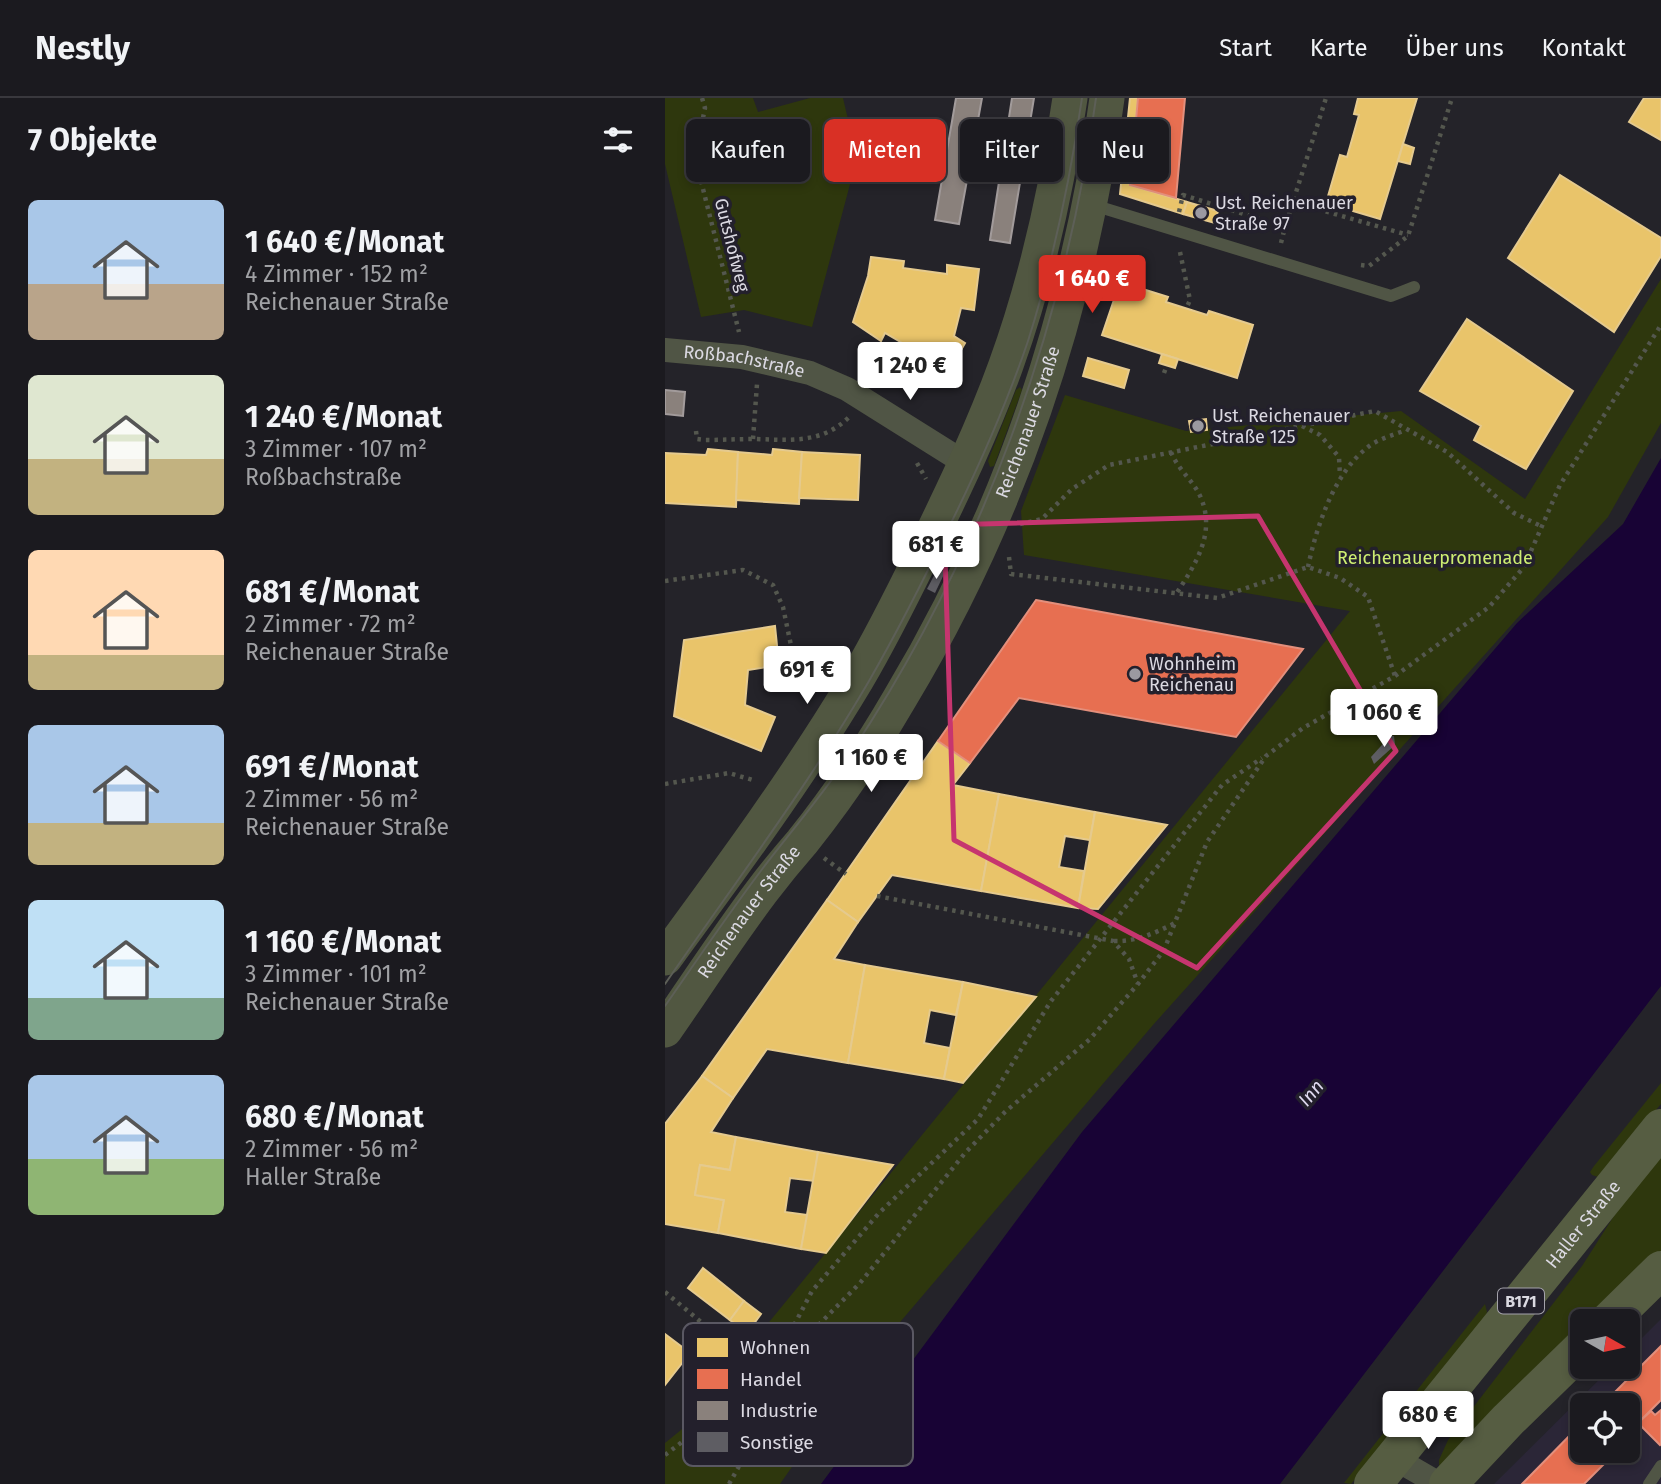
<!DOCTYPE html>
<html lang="de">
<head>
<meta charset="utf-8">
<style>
  body { margin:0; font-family:"Fira Sans",sans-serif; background:#28272c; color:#f1f3f6; height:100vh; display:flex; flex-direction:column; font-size:26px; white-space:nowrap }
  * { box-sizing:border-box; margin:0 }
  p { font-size:23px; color:#a0a1a4 }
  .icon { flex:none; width:38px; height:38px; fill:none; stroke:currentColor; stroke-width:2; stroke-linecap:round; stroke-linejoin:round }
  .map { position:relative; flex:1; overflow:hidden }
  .panel { display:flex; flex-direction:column; background:#1b1a1f; width:665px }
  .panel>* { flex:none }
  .top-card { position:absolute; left:21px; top:21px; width:665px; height:63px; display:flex; gap:14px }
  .needle { width:46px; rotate:99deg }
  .buttons { position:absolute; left:905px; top:1211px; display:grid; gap:14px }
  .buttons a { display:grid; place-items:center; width:70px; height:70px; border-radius:10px; background:#1b1a1f; box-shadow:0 4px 10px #0003,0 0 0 2px #39383d; font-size:35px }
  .price { position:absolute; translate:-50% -60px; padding:0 16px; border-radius:7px; background:#fff; color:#222; font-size:23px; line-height:46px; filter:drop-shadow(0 2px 4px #0008) }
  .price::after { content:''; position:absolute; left:50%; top:42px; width:21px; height:16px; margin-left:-10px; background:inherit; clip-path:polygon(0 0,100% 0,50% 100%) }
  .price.on { background:#d93025; color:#fff }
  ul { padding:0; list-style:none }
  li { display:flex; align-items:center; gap:21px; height:175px; padding:0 28px }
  li span { display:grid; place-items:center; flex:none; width:196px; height:140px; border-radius:10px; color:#555 }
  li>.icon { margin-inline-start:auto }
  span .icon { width:84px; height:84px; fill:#fffc; stroke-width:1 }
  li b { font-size:30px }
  h2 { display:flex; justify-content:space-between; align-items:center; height:84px; padding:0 28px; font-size:30px }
  .tag { padding:0 24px; border-radius:10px; background:#1b1a1f; box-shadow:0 4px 10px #0003,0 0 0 2px #39383d; font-size:24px; line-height:63px }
  .tag.on { background:#d93025; color:#fff }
  header { display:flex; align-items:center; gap:42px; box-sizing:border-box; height:98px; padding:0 35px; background:#1b1a1f; border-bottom:2px solid #39383d }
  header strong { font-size:33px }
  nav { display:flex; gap:38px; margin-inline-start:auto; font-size:24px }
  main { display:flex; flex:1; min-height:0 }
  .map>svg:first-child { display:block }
  .built { fill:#2b2637; fill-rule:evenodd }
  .green { fill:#2e370d }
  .water { fill:#180335 }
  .homes { fill:#e9c46a; stroke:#e5ca8e; stroke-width:2 }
  .shops { fill:#e76f51; stroke:#e38f7c; stroke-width:2 }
  .industry { fill:#8a817c; stroke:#a29b9b; stroke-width:2 }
  .building { fill:#5e5d63 }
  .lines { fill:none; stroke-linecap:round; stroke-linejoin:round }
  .path { stroke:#54574e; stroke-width:4.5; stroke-dasharray:3.5 5; stroke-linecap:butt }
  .lane { stroke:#505545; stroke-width:12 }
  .street { stroke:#505545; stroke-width:24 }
  .secondary { stroke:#515741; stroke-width:35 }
  .primary { stroke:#565d42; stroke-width:38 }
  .tram { stroke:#5d5f57; stroke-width:2 }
  .marked { fill:none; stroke:#c6356f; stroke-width:5; stroke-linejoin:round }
  .poi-dot { fill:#9b99a1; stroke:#23202c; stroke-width:2.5 }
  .labels { text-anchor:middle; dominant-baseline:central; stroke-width:7; stroke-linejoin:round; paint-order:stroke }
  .shield { fill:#23202c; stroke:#a4a2ab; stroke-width:2 }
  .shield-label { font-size:16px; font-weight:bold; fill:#dbd9e2 }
  .poi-label { font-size:18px; fill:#dbd9e2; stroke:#23202c; text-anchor:start }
  .street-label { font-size:18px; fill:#dbd9e2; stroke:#23202c }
  .park-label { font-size:18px; fill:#ceee72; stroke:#23202c }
  .water-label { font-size:19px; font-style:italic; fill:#ded9ef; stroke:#23202c }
  .key { fill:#23202c; stroke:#5a5863; stroke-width:2 }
  .key-label { font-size:19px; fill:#dbd9e2 }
</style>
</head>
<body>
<header>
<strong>Nestly</strong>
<nav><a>Start</a><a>Karte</a><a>Über uns</a><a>Kontakt</a></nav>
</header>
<main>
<section class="panel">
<h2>7 Objekte<svg class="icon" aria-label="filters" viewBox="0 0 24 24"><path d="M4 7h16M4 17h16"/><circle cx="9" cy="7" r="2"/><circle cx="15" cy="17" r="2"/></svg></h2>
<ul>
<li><span style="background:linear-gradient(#a9c7e8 60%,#b9a48a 0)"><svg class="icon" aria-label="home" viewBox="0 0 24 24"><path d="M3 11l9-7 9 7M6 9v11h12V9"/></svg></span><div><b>1 640 €/Monat</b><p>4 Zimmer · 152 m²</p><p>Reichenauer Straße</p></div></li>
<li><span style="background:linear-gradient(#dfe7d0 60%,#c2b280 0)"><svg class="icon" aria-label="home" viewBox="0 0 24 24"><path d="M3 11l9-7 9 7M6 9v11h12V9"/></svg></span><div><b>1 240 €/Monat</b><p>3 Zimmer · 107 m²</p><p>Roßbachstraße</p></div></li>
<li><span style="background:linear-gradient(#ffd9b3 75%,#c2b280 0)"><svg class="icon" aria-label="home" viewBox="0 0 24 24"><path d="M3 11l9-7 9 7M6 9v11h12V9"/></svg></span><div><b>681 €/Monat</b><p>2 Zimmer · 72 m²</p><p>Reichenauer Straße</p></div></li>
<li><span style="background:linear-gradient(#a9c7e8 70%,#c2b280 0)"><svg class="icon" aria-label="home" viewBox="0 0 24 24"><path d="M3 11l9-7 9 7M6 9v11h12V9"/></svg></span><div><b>691 €/Monat</b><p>2 Zimmer · 56 m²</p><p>Reichenauer Straße</p></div></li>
<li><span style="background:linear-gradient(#bfe0f5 70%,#7fa58c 0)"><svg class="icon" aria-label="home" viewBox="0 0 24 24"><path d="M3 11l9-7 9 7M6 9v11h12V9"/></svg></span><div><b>1 160 €/Monat</b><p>3 Zimmer · 101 m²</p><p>Reichenauer Straße</p></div></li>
<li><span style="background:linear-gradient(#a9c7e8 60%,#8fb573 0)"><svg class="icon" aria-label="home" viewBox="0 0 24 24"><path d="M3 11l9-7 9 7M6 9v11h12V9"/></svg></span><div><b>680 €/Monat</b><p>2 Zimmer · 56 m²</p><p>Haller Straße</p></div></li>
</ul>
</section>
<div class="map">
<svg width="996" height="1386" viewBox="0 0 996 1386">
  <rect width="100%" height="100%" fill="#242329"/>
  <path class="built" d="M996,1221V1386H829L947,1269H962L963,1254ZM917,1307H962V1353H917Z"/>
  <g class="green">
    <polygon points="0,0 88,0 93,14 145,0 178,0 192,60 147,229 79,212 36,219 0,66"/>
    <polygon points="996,181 996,325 943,419 488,927 196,1270 115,1386 0,1386 0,1345 16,1332 685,513 359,457 356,413 400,297 521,333 736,313 860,401"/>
    <polygon points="355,289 357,292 329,368 325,369 323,363 351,292"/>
    <polygon points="996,985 996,1006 933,1079 927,1077 925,1074 929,1068"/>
    <polygon points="996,1059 996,1153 925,1223 917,1223 917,1231 774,1371 774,1362 783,1342 917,1168 954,1110"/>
    <polygon points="820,1206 822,1214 819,1224 686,1386 679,1385"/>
  </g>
  <polygon class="water" points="996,360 996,888 615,1386 156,1386 417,1034 852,525 958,426"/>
  <g class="homes">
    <polygon points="465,0 473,0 465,87 522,104 518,116 455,96"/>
    <polygon points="693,0 752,0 715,121 661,105 675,57 682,59 694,17 689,16"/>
    <polygon points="979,0 996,0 996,42 964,24"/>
    <polygon points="738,46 749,50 745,66 733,63"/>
    <polygon points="895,77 996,140 996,158 949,234 843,160"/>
    <polygon points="522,104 553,113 550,125 518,116"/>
    <polygon points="206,159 239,163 238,170 282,176 282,167 314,171 309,212 296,210 289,238 300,245 280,280 252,263 256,256 220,235 216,243 188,224 203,178"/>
    <polygon points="455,184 503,199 501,204 542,217 544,213 588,227 572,280 437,237"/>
    <polygon points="802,221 908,293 861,371 809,342 816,328 755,293"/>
    <polygon points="497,256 513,261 510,270 494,265"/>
    <polygon points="423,260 464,272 459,290 418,278"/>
    <polygon points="541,321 542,332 526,334 524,323"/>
    <polygon points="43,351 73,354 71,409 0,405 0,355 41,357"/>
    <polygon points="108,351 137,354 134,406 71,402 73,354 107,357"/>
    <polygon points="137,354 195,357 193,402 134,400"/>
    <polygon points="110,528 114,567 83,572 80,607 110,619 96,653 9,618 19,542"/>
    <polygon points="273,643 305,665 288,687 334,696 316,793 227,777 193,824 162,802"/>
    <polygon points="334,696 430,714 425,742 400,738 394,769 419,773 413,810 316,793"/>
    <polygon points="430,714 502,727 433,811 413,810"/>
    <polygon points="162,802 193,824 169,861 200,867 183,965 102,951 68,1000 37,978"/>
    <polygon points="200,867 298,884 291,917 265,912 259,945 285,950 279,981 183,965"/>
    <polygon points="298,884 371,899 298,985 279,981"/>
    <polygon points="37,978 68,1000 46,1034 71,1039 65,1072 35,1067 30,1097 59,1102 53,1135 0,1126 0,1026"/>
    <polygon points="71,1039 153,1054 149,1083 125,1080 120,1114 143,1117 136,1151 53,1135 59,1102 30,1097 35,1067 65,1072"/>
    <polygon points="153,1054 228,1067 161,1155 136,1151"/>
    <polygon points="38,1170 79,1203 65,1222 23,1190"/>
    <polygon points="79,1203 96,1216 82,1235 65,1222"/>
    <polygon points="0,1236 25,1255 0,1287"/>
  </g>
  <g class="shops">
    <polygon points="473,0 520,0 511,100 465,87"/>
    <polygon points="371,502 638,551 571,639 354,600 305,665 273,643"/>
    <polygon points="996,1248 996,1302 973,1325 962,1314 962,1307 956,1307 946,1298"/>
    <polygon points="996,1312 996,1346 995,1347 973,1325 986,1313 990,1317"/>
    <polygon points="962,1314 976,1328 962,1342"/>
    <polygon points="917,1325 917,1353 952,1353 919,1386 857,1386"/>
  </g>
  <g class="industry">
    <polygon points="291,0 317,0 294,126 270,122"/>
    <polygon points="347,0 369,0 345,145 325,142"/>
    <polygon points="0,292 20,294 18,318 0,316"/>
  </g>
  <g class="building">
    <polygon points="273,470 280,474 270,495 262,491"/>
    <polygon points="725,638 729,638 730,647 709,666 706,659"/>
  </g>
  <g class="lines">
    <g class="path">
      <polyline points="37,0 40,10 30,59 74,234"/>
      <polyline points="628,104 743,137"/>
      <polyline points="514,114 518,97 620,129 661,0"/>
      <polyline points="616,145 620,129"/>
      <polyline points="515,154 525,202 521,211"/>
      <polyline points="696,167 704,168 743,138 787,0"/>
      <polyline points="499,275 502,267"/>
      <polyline points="637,328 655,337 674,359 675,378"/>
      <path d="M31,333L32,341L40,342C57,342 73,341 90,341C125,342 157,346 184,319"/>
      <polyline points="88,341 92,286"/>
      <path d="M506,354C513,372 529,383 536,400C551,436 530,467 511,496"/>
      <polyline points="252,365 261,381"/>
      <polyline points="355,426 377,421 407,391 444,367 710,313 782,354 849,415 878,429"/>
      <polyline points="344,459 346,476 552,500 643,469 675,480 703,499 730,578"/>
      <path d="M643,469C651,430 669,375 702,350C712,341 729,337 741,332"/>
      <polyline points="0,483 78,472 108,487 118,509 128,557 139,569"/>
      <polyline points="0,686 64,675 91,683"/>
      <polyline points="159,760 181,776"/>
      <polyline points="212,798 448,843 464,861 473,886"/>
      <path d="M449,843C471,844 490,835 510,825"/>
      <polyline points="0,1194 102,1279"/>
      <polyline points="0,1357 102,1279 147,1193 214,1115 313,1021 386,903 557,687 597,660"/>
      <polyline points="64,1386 73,1370 102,1279 195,1185 300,1055 340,1014 425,941 473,886 499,852 542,744 601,658 638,630 730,578 824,509 859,469 895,387 996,227"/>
    </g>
    <g class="lane">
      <polyline points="428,107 726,198 749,189"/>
      <polyline points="984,1386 996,1368"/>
    </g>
    <g class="street">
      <path id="s1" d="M0,252L77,259L145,275L182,291L300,365"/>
      <polyline points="729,1360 774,1386"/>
    </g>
    <g class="secondary">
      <path d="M0,860C67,769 134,678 192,581C216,540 237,498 258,455C288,393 318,331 341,267C372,181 392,90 405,0"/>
      <path id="s2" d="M0,932C32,886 63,838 97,793C110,776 123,760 137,744C173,699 206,650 235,600C345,417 414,212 442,0"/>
    </g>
    <g class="primary">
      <polyline points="944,1223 996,1172"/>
      <path id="s3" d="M708,1386L996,1030"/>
      <polyline points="783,1386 843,1322 917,1250"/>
    </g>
    <g class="tram">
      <path d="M0,886C69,786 143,688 204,583C234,531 261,477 287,423C316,364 342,305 363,243C388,164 405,82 417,0"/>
      <path d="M0,908C32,862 64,815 98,770C128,731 160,694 187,653C317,457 399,232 431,0"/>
    </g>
  </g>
  <path class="marked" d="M593,418L731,653L532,870L289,742L279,427Z"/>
  <g class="poi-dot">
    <circle cx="536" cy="115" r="7"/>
    <circle cx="533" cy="328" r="7"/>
    <circle cx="470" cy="576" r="7"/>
  </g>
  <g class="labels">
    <rect class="shield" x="833" y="1190.5" width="46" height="25" rx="5"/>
    <g class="shield-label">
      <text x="856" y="1203">B171</text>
    </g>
    <g class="poi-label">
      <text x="550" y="105">Ust. Reichenauer<tspan x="550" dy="21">Straße 97</tspan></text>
      <text x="547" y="318">Ust. Reichenauer<tspan x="547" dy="21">Straße 125</tspan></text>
      <text x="484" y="566">Wohnheim<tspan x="484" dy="21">Reichenau</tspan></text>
    </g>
    <g class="street-label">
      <text transform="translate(67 147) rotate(76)">Gutshofweg</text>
      <text stroke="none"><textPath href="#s1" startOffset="80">Roßbachstraße</textPath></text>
      <text stroke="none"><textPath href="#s2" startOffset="712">Reichenauer Straße</textPath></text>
      <text stroke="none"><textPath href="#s2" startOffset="145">Reichenauer Straße</textPath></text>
      <text stroke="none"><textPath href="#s3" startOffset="334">Haller Straße</textPath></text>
    </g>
    <g class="park-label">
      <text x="770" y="460">Reichenauerpromenade</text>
    </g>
    <g class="water-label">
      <text transform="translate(646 995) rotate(-50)">Inn</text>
    </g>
  </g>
  <rect x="18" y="1225" width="230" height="143" rx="10" class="key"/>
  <rect x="32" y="1240" width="31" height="19" fill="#e9c46a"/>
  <rect x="32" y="1271" width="31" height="20" fill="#e76f51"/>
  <rect x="32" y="1303" width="31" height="19" fill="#8a817c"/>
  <rect x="32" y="1334" width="31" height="20" fill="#5e5d63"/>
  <g class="key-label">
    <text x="75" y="1256">Wohnen</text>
    <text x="75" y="1288">Handel</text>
    <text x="75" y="1319">Industrie</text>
    <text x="75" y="1351">Sonstige</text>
  </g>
</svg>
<div class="buttons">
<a><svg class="needle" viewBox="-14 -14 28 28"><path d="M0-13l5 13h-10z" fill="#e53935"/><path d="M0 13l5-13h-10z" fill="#a0a1a4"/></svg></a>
<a><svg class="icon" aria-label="locate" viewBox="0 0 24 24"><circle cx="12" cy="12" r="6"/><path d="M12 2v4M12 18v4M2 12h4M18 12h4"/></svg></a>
</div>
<b class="price on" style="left:427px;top:217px">1 640 €</b>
<b class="price" style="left:245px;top:304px">1 240 €</b>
<b class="price" style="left:271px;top:483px">681 €</b>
<b class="price" style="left:142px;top:608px">691 €</b>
<b class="price" style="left:719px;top:651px">1 060 €</b>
<b class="price" style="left:206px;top:696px">1 160 €</b>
<b class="price" style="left:763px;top:1353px">680 €</b>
<div class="top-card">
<a class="tag">Kaufen</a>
<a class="tag on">Mieten</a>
<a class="tag">Filter</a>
<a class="tag">Neu</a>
</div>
</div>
</main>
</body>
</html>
